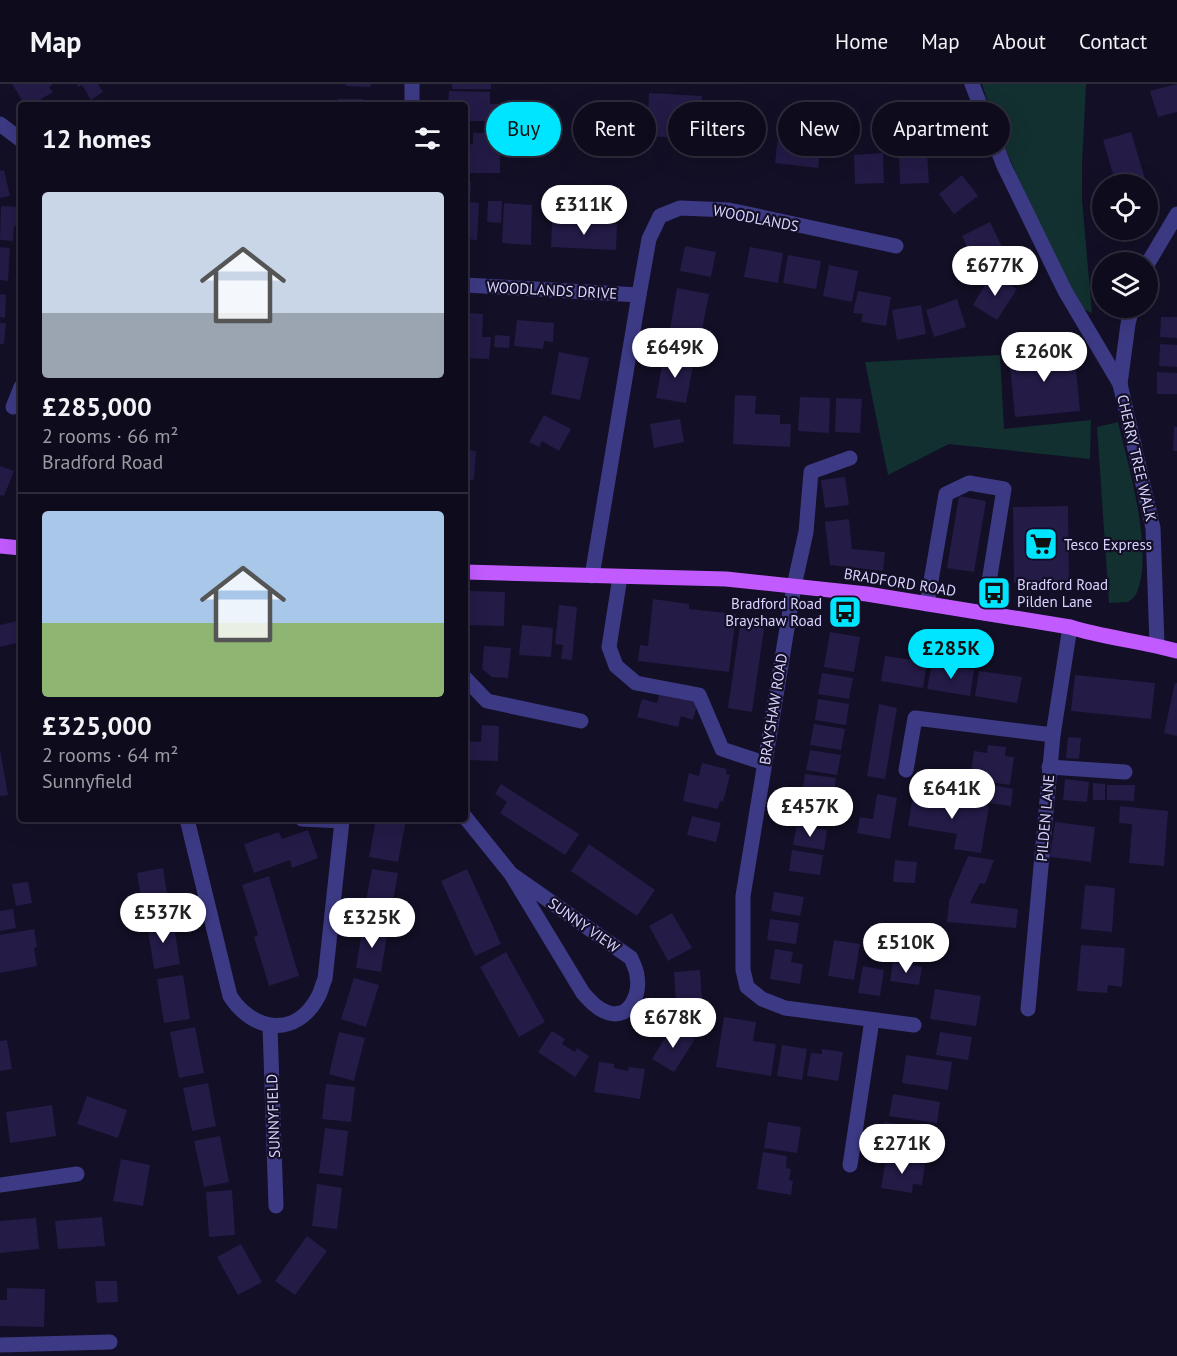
<!DOCTYPE html>
<html lang="en">
<head>
<meta charset="utf-8">
<style>
  body { margin:0; font-family:"PT Sans",sans-serif; background:#171425; color:#f1f3f6; height:100vh; display:flex; flex-direction:column; font-size:22px; white-space:nowrap }
  * { box-sizing:border-box; margin:0 }
  p { font-size:20px; color:#9b9ba3 }
  .icon { flex:none; width:33px; height:33px; fill:none; stroke:currentColor; stroke-width:2; stroke-linecap:round; stroke-linejoin:round }
  .map { position:relative; flex:1; overflow:hidden }
  .drawer { position:absolute; left:18px; top:18px; width:450px; height:720px; display:flex; flex-direction:column; background:#0e0b1c; border-radius:6px; box-shadow:0 6px 24px #0002,0 0 0 2px #2e2b3b }
  .drawer>* { flex:none }
  .top-card { position:absolute; left:486px; top:18px; width:570px; height:54px; display:flex; gap:12px }
  .tools { position:absolute; left:1092px; top:90px; display:grid; gap:12px }
  .tools a { display:grid; place-items:center; width:66px; height:66px; border-radius:50%; background:#0e0b1c; box-shadow:0 6px 24px #0002,0 0 0 2px #2e2b3b; font-size:30px }
  .price { position:absolute; translate:-50% -51px; padding:0 14px; border-radius:21px; background:#fff; color:#222; font-size:20px; line-height:39px; filter:drop-shadow(0 2px 3px #0008) }
  .price::after { content:''; position:absolute; left:50%; top:36px; width:18px; height:14px; margin-left:-9px; background:inherit; clip-path:polygon(0 0,100% 0,50% 100%) }
  .price.current { background:#00e5ff; color:#111 }
  ul { padding:0; list-style:none }
  li { display:grid; align-content:center; gap:12px; height:318px; padding:0 24px }
  li+li { border-top:2px solid #2e2b3b }
  li span { display:grid; place-items:center; height:186px; border-radius:6px; color:#555 }
  li>.icon { margin-inline-start:auto }
  span .icon { width:108px; height:108px; fill:#fffc; stroke-width:1 }
  li b { font-size:26px }
  h2 { display:flex; justify-content:space-between; align-items:center; height:72px; padding:0 24px; font-size:26px }
  .chip { padding:0 21px; border-radius:27px; background:#0e0b1c; box-shadow:0 6px 24px #0002,0 0 0 2px #2e2b3b; font-size:21px; line-height:54px }
  .chip.current { background:#00e5ff; color:#111 }
  header { display:flex; align-items:center; gap:36px; box-sizing:border-box; height:84px; padding:0 30px; background:#0e0b1c; border-bottom:2px solid #2e2b3b }
  header strong { font-size:28px }
  nav { display:flex; gap:33px; margin-inline-start:auto; font-size:21px }
  .map>svg:first-child { display:block }
  .green { fill:#12302f }
  .building { fill:#241b47 }
  .lines { fill:none; stroke-linecap:round; stroke-linejoin:round }
  .minor { stroke:#3d3a85; stroke-width:15 }
  .major { stroke:#c25bff; stroke-width:15 }
  .labels { text-anchor:middle; dominant-baseline:central; stroke-width:4.5; stroke-linejoin:round; paint-order:stroke }
  .street-label { font-size:15px; fill:#d9d4ff; stroke:#130f26 }
  .poi-label { font-size:15px; fill:#d9d4ff; stroke:#130f26; text-anchor:start }
</style>
</head>
<body>
<header>
<strong>Map</strong>
<nav><a>Home</a><a>Map</a><a>About</a><a>Contact</a></nav>
</header>
<div class="map">
<svg width="1177" height="1272" viewBox="0 0 1177 1272">
  <rect width="100%" height="100%" fill="#130f26"/>
  <g class="green">
    <path d="M982,0H1086L1082,80V116L1092,229L1081,224C1046,151 1006,78 982,0Z"/>
    <polygon points="1000,271 1004,345 1091,336 1090,375 949,360 888,391 865,278"/>
    <path d="M1118,338C1128,381 1154,467 1137,508C1136,512 1132,515 1128,518L1109,519L1097,343Z"/>
  </g>
  <g class="building">
    <polygon points="12,0 53,0 49,3 53,8 31,21 25,21"/>
    <polygon points="77,0 98,0 103,8 91,16 82,1 78,3"/>
    <polygon points="346,0 371,0 370,3 346,2"/>
    <rect x="452" y="0" width="39" height="5"/>
    <polygon points="1177,0 1177,28 1158,33 1150,7"/>
    <polygon points="449,7 490,8 490,20 501,20 501,37 465,37 465,21 448,21"/>
    <polygon points="649,9 702,12 699,55 647,52"/>
    <rect x="338" y="15" width="25" height="6"/>
    <polygon points="779,46 822,52 818,84 775,79"/>
    <polygon points="1131,48 1146,98 1138,100 1116,100 1103,56"/>
    <polygon points="473,49 515,49 515,60 500,60 500,89 465,89 465,60 473,60"/>
    <polygon points="883,69 884,99 855,100 854,71"/>
    <polygon points="927,69 929,99 900,100 899,71"/>
    <polygon points="4,86 10,112 0,114 0,87"/>
    <polygon points="962,91 978,112 954,130 939,110"/>
    <polygon points="465,98 471,98 470,118 479,119 477,156 465,155"/>
    <polygon points="488,117 502,117 501,139 487,138"/>
    <polygon points="504,119 532,121 531,161 502,159"/>
    <polygon points="1,122 21,123 20,142 14,142 13,157 0,156"/>
    <polygon points="552,138 617,140 616,166 551,163"/>
    <polygon points="990,138 1006,171 988,179 983,168 972,173 962,152"/>
    <polygon points="685,162 716,168 711,193 680,187"/>
    <polygon points="0,163 10,164 8,197 0,196"/>
    <polygon points="750,163 783,169 778,199 744,193"/>
    <polygon points="788,171 821,177 816,205 783,199"/>
    <polygon points="829,181 858,187 852,218 823,212"/>
    <polygon points="992,189 1017,205 997,236 973,221"/>
    <polygon points="677,204 709,210 701,251 670,245"/>
    <polygon points="858,207 891,213 886,242 861,238 863,230 853,229"/>
    <polygon points="0,210 6,211 5,234 0,233"/>
    <polygon points="957,215 966,243 934,253 926,226"/>
    <polygon points="921,221 926,250 897,256 892,226"/>
    <polygon points="467,229 483,230 482,253 491,253 489,275 465,274 465,232 467,233"/>
    <polygon points="1161,233 1177,233 1177,254 1160,253"/>
    <polygon points="517,236 554,239 553,258 544,257 543,265 514,262"/>
    <polygon points="0,239 6,239 4,260 0,260"/>
    <polygon points="495,251 510,252 509,264 494,263"/>
    <polygon points="1160,260 1177,261 1177,283 1159,282"/>
    <polygon points="1074,265 1080,327 1015,333 1009,271"/>
    <polygon points="559,268 589,274 580,316 551,310"/>
    <polygon points="664,271 694,277 686,319 656,314"/>
    <polygon points="1157,288 1177,289 1177,310 1157,310"/>
    <polygon points="735,311 756,312 755,330 780,331 780,340 791,340 790,363 733,360"/>
    <polygon points="800,313 830,314 829,349 798,347"/>
    <polygon points="836,314 862,315 860,349 835,348"/>
    <polygon points="544,331 571,345 559,367 542,357 539,363 529,358"/>
    <polygon points="680,335 684,358 654,364 650,340"/>
    <polygon points="1174,343 1177,343 1177,367 1173,367"/>
    <polygon points="465,366 476,367 474,396 465,395"/>
    <polygon points="18,374 21,374 21,403 17,403"/>
    <polygon points="0,382 14,387 4,412 0,411"/>
    <polygon points="845,393 849,421 825,424 821,396"/>
    <polygon points="959,412 986,417 974,488 947,484"/>
    <polygon points="1068,422 1069,498 1014,499 1013,423"/>
    <polygon points="849,435 852,465 885,468 883,487 830,481 825,438"/>
    <polygon points="469,507 505,508 504,542 468,541"/>
    <polygon points="653,515 689,520 689,525 736,530 729,588 638,577 640,561 648,562"/>
    <polygon points="559,521 577,523 572,576 561,575 563,561 555,560"/>
    <polygon points="741,535 765,538 752,628 728,624"/>
    <polygon points="21,536 21,558 0,563 0,541"/>
    <polygon points="522,541 553,544 551,573 519,571"/>
    <polygon points="830,548 860,553 854,588 824,583"/>
    <polygon points="484,562 511,564 508,594 492,593 482,585"/>
    <polygon points="885,572 927,578 923,604 881,597"/>
    <polygon points="932,580 974,586 970,612 927,605"/>
    <polygon points="979,587 1022,593 1017,619 975,612"/>
    <polygon points="822,589 853,594 849,615 818,610"/>
    <polygon points="1075,591 1155,599 1151,635 1071,627"/>
    <polygon points="1175,599 1177,599 1177,652 1164,649"/>
    <polygon points="660,608 698,617 693,636 681,632 678,643 637,633 642,615 657,619"/>
    <polygon points="818,615 849,620 846,641 815,636"/>
    <polygon points="879,620 897,624 885,695 867,692"/>
    <polygon points="814,640 845,645 841,666 810,661"/>
    <polygon points="482,641 499,642 498,677 465,676 465,657 481,658"/>
    <polygon points="1068,653 1081,654 1079,675 1066,674"/>
    <polygon points="988,661 1006,663 1005,672 1014,673 1010,701 970,695 974,667 987,669"/>
    <polygon points="0,666 8,711 0,712"/>
    <polygon points="810,666 841,671 837,691 806,686"/>
    <polygon points="702,679 727,685 726,690 730,691 723,718 720,717 718,725 683,717 689,689 699,692"/>
    <polygon points="805,690 836,694 833,715 802,710"/>
    <polygon points="1065,695 1089,698 1087,718 1063,716"/>
    <polygon points="1093,699 1105,700 1105,716 1093,716"/>
    <polygon points="501,700 579,750 565,771 500,729 507,718 495,710"/>
    <polygon points="993,701 1013,705 1011,722 990,719"/>
    <polygon points="1107,701 1135,701 1134,717 1107,716"/>
    <polygon points="877,710 897,714 890,755 857,749 860,733 873,735"/>
    <polygon points="913,711 989,722 981,769 954,765 957,750 908,742"/>
    <polygon points="801,715 832,720 829,740 798,735"/>
    <polygon points="1120,722 1168,727 1164,782 1129,779 1132,740 1119,739"/>
    <polygon points="692,732 721,739 716,758 687,751"/>
    <polygon points="376,735 406,736 398,778 369,773"/>
    <polygon points="1055,738 1095,743 1091,778 1050,773"/>
    <polygon points="797,741 827,746 824,766 793,761"/>
    <polygon points="308,746 318,774 292,784 290,776 254,789 244,760 279,748 282,755"/>
    <polygon points="589,760 655,806 637,832 571,787"/>
    <polygon points="792,766 823,771 820,791 789,787"/>
    <polygon points="968,772 994,776 985,800 980,799 970,819 1018,825 1016,844 947,838 949,817"/>
    <polygon points="895,776 917,778 915,799 893,798"/>
    <polygon points="163,784 170,828 144,832 137,789"/>
    <polygon points="372,785 398,789 390,833 364,828"/>
    <polygon points="467,785 501,860 475,872 441,797"/>
    <polygon points="269,792 299,892 269,902 254,853 258,851 242,801"/>
    <polygon points="28,798 32,819 16,822 12,800"/>
    <polygon points="1085,801 1115,804 1112,848 1081,845"/>
    <polygon points="774,808 804,813 800,832 771,827"/>
    <polygon points="13,825 16,844 0,847 0,827"/>
    <polygon points="672,829 692,864 668,877 649,842"/>
    <polygon points="770,835 799,839 796,860 767,856"/>
    <polygon points="173,836 180,880 154,885 147,840"/>
    <polygon points="363,841 388,846 381,888 356,884"/>
    <polygon points="34,845 37,863 34,864 37,882 0,889 0,851"/>
    <polygon points="834,856 860,860 854,896 828,892"/>
    <polygon points="1081,861 1125,864 1122,903 1108,901 1107,909 1077,907"/>
    <polygon points="775,865 793,868 791,878 803,880 800,900 770,895"/>
    <polygon points="506,868 545,938 519,953 480,883"/>
    <polygon points="893,878 922,883 919,901 890,897"/>
    <polygon points="863,882 884,886 880,912 858,909"/>
    <polygon points="700,886 703,931 677,933 674,888"/>
    <polygon points="183,891 190,935 164,939 157,895"/>
    <polygon points="354,894 379,901 366,943 341,935"/>
    <polygon points="935,905 981,912 976,942 930,935"/>
    <polygon points="724,933 756,938 753,957 776,960 771,992 716,983"/>
    <polygon points="673,941 695,955 674,988 652,975"/>
    <polygon points="195,943 204,989 179,994 170,948"/>
    <polygon points="552,947 565,955 562,960 575,968 577,964 589,972 575,993 538,968"/>
    <polygon points="339,948 365,954 354,997 329,990"/>
    <polygon points="940,948 972,953 968,976 936,971"/>
    <polygon points="7,956 12,985 0,987 0,957"/>
    <polygon points="782,961 807,965 802,996 777,992"/>
    <polygon points="822,965 843,968 838,997 807,992 811,969 822,970"/>
    <polygon points="906,971 952,978 948,1006 902,999"/>
    <polygon points="599,978 614,980 614,984 628,987 629,983 645,985 640,1015 594,1008"/>
    <polygon points="208,999 216,1042 192,1047 183,1004"/>
    <polygon points="326,1000 355,1003 351,1038 322,1035"/>
    <polygon points="893,1010 940,1018 937,1039 889,1032"/>
    <polygon points="87,1012 127,1026 118,1054 77,1040"/>
    <polygon points="52,1021 56,1052 10,1059 6,1028"/>
    <polygon points="768,1038 801,1043 797,1069 764,1064"/>
    <polygon points="884,1038 927,1045 922,1074 879,1067"/>
    <polygon points="325,1044 348,1047 343,1092 319,1089"/>
    <polygon points="220,1052 229,1098 204,1103 194,1057"/>
    <polygon points="763,1068 787,1072 786,1084 791,1085 789,1096 793,1097 791,1111 757,1105"/>
    <polygon points="886,1074 925,1080 922,1101 913,1100 912,1109 881,1104"/>
    <polygon points="121,1075 150,1081 143,1122 113,1117"/>
    <polygon points="317,1100 342,1104 337,1145 312,1142"/>
    <polygon points="232,1106 235,1151 209,1153 206,1108"/>
    <polygon points="102,1133 105,1162 58,1165 55,1137"/>
    <polygon points="36,1134 39,1165 0,1169 0,1137"/>
    <polygon points="307,1152 327,1167 295,1211 275,1197"/>
    <polygon points="241,1160 262,1198 238,1211 217,1173"/>
    <polygon points="95,1197 117,1197 118,1218 97,1219"/>
    <polygon points="7,1204 45,1205 44,1243 0,1242 0,1216 7,1216"/>
  </g>
  <g class="lines">
    <g class="minor">
      <polyline points="972,0 1004,82 1065,207 1120,300"/>
      <polyline points="412,21 412,0"/>
      <polyline points="0,40 21,56"/>
      <polyline points="1148,179 1177,130"/>
      <polyline points="465,201 639,211"/>
      <polyline points="1132,224 1128,240 1120,300 1153,444 1157,561"/>
      <polyline points="13,323 21,303"/>
      <polyline points="850,374 811,388 806,448 794,502 743,812 743,886 747,903 762,915 785,924 914,941"/>
      <polyline points="592,492 639,211 649,155 660,132 680,124 729,126 896,162"/>
      <polyline points="620,493 609,563 616,582 636,599 699,611 722,665 764,679"/>
      <polyline points="927,520 946,410 969,399 1004,405 984,529"/>
      <polyline points="465,594 487,617 581,637"/>
      <polyline points="1049,683 1125,688"/>
      <polyline points="906,686 915,634 1053,651"/>
      <path d="M465,733L511,790L583,909C590,917 598,926 609,929C631,935 640,909 637,892C637,886 633,880 631,874L511,790"/>
      <path d="M187,735L230,912C253,948 296,954 318,913C321,908 322,901 325,895L342,737L302,735"/>
      <polyline points="1028,925 1053,651 1070,543"/>
      <polyline points="270,942 276,1122"/>
      <polyline points="850,1081 872,936"/>
      <polyline points="0,1101 77,1090"/>
      <polyline points="0,1261 110,1258"/>
    </g>
    <g class="major">
      <polyline points="0,462 21,464"/>
      <path d="M465,488L726,495L867,510L1070,543C1105,554 1142,557 1177,567"/>
    </g>
  </g>
  <defs>
    <symbol id="supermarket-square" viewBox="-11 -11 22 22"><rect x="-9" y="-9" width="18" height="18" rx="4" fill="#00e5ff" stroke="#130f26"/><path d="M-6-5.5h2.5l.6 2H6L4.5 2H-2.5L-4.4-4H-6ZM-1.5 3.2a1.3 1.3 0 1 0 .1 0ZM3 3.2a1.3 1.3 0 1 0 .1 0Z" fill="#111"/></symbol>
    <symbol id="bus-square" viewBox="-11 -11 22 22"><rect x="-9" y="-9" width="18" height="18" rx="4" fill="#00e5ff" stroke="#130f26"/><path d="M-5-6H5V4H4V6H2V4H-2V6H-4V4H-5ZM-3.5-4V0h7V-4ZM-3.5 1.2v1.5H-2V1.2ZM2 1.2v1.5H3.5V1.2Z" fill="#111"/></symbol>
  </defs>
  <g fill-rule="evenodd">
    <use href="#supermarket-square" x="1022" y="441" width="38" height="38"/>
    <use href="#bus-square" x="975" y="490" width="38" height="38"/>
    <use href="#bus-square" x="826" y="509" width="38" height="38"/>
  </g>
  <g class="labels">
    <g class="street-label">
      <text transform="translate(756 134) rotate(11)">WOODLANDS</text>
      <text transform="translate(552 206) rotate(3)">WOODLANDS DRIVE</text>
      <text transform="translate(1137 374) rotate(77)">CHERRY TREE WALK</text>
      <text transform="translate(900 498) rotate(9)">BRADFORD ROAD</text>
      <text transform="translate(773 625) rotate(-81)">BRAYSHAW ROAD</text>
      <text transform="translate(1045 734) rotate(-85)">PILDEN LANE</text>
      <text transform="translate(584 841) rotate(35)">SUNNY VIEW</text>
      <text transform="translate(273 1032) rotate(-92)">SUNNYFIELD</text>
    </g>
    <g class="poi-label">
      <text x="1064" y="460">Tesco Express</text>
      <text x="1017" y="500">Bradford Road<tspan x="1017" dy="17">Pilden Lane</tspan></text>
      <text x="822" y="519" text-anchor="end">Bradford Road<tspan x="822" dy="17">Brayshaw Road</tspan></text>
    </g>
  </g>
</svg>
<div class="tools">
<a><svg class="icon" aria-label="locate" viewBox="0 0 24 24"><circle cx="12" cy="12" r="6"/><path d="M12 2v4M12 18v4M2 12h4M18 12h4"/></svg></a>
<a><svg class="icon" aria-label="layers" viewBox="0 0 24 24"><path d="M12 4l9 5-9 5-9-5zM3 14l9 5 9-5"/></svg></a>
</div>
<b class="price" style="left:584px;top:152px">£311K</b>
<b class="price" style="left:995px;top:213px">£677K</b>
<b class="price" style="left:675px;top:295px">£649K</b>
<b class="price" style="left:1044px;top:299px">£260K</b>
<b class="price current" style="left:951px;top:596px">£285K</b>
<b class="price" style="left:952px;top:736px">£641K</b>
<b class="price" style="left:810px;top:754px">£457K</b>
<b class="price" style="left:163px;top:860px">£537K</b>
<b class="price" style="left:372px;top:865px">£325K</b>
<b class="price" style="left:906px;top:890px">£510K</b>
<b class="price" style="left:673px;top:965px">£678K</b>
<b class="price" style="left:902px;top:1091px">£271K</b>
<div class="top-card">
<a class="chip current">Buy</a>
<a class="chip">Rent</a>
<a class="chip">Filters</a>
<a class="chip">New</a>
<a class="chip">Apartment</a>
</div>
<section class="drawer">
<h2>12 homes<svg class="icon" aria-label="filters" viewBox="0 0 24 24"><path d="M4 7h16M4 17h16"/><circle cx="9" cy="7" r="2"/><circle cx="15" cy="17" r="2"/></svg></h2>
<ul>
<li><span style="background:linear-gradient(#c9d6e8 65%,#9aa5b1 0)"><svg class="icon" aria-label="home" viewBox="0 0 24 24"><path d="M3 11l9-7 9 7M6 9v11h12V9"/></svg></span><div><b>£285,000</b><p>2 rooms · 66 m²</p><p>Bradford Road</p></div></li>
<li><span style="background:linear-gradient(#a9c7e8 60%,#8fb573 0)"><svg class="icon" aria-label="home" viewBox="0 0 24 24"><path d="M3 11l9-7 9 7M6 9v11h12V9"/></svg></span><div><b>£325,000</b><p>2 rooms · 64 m²</p><p>Sunnyfield</p></div></li>
</ul>
</section>
</div>
</body>
</html>
